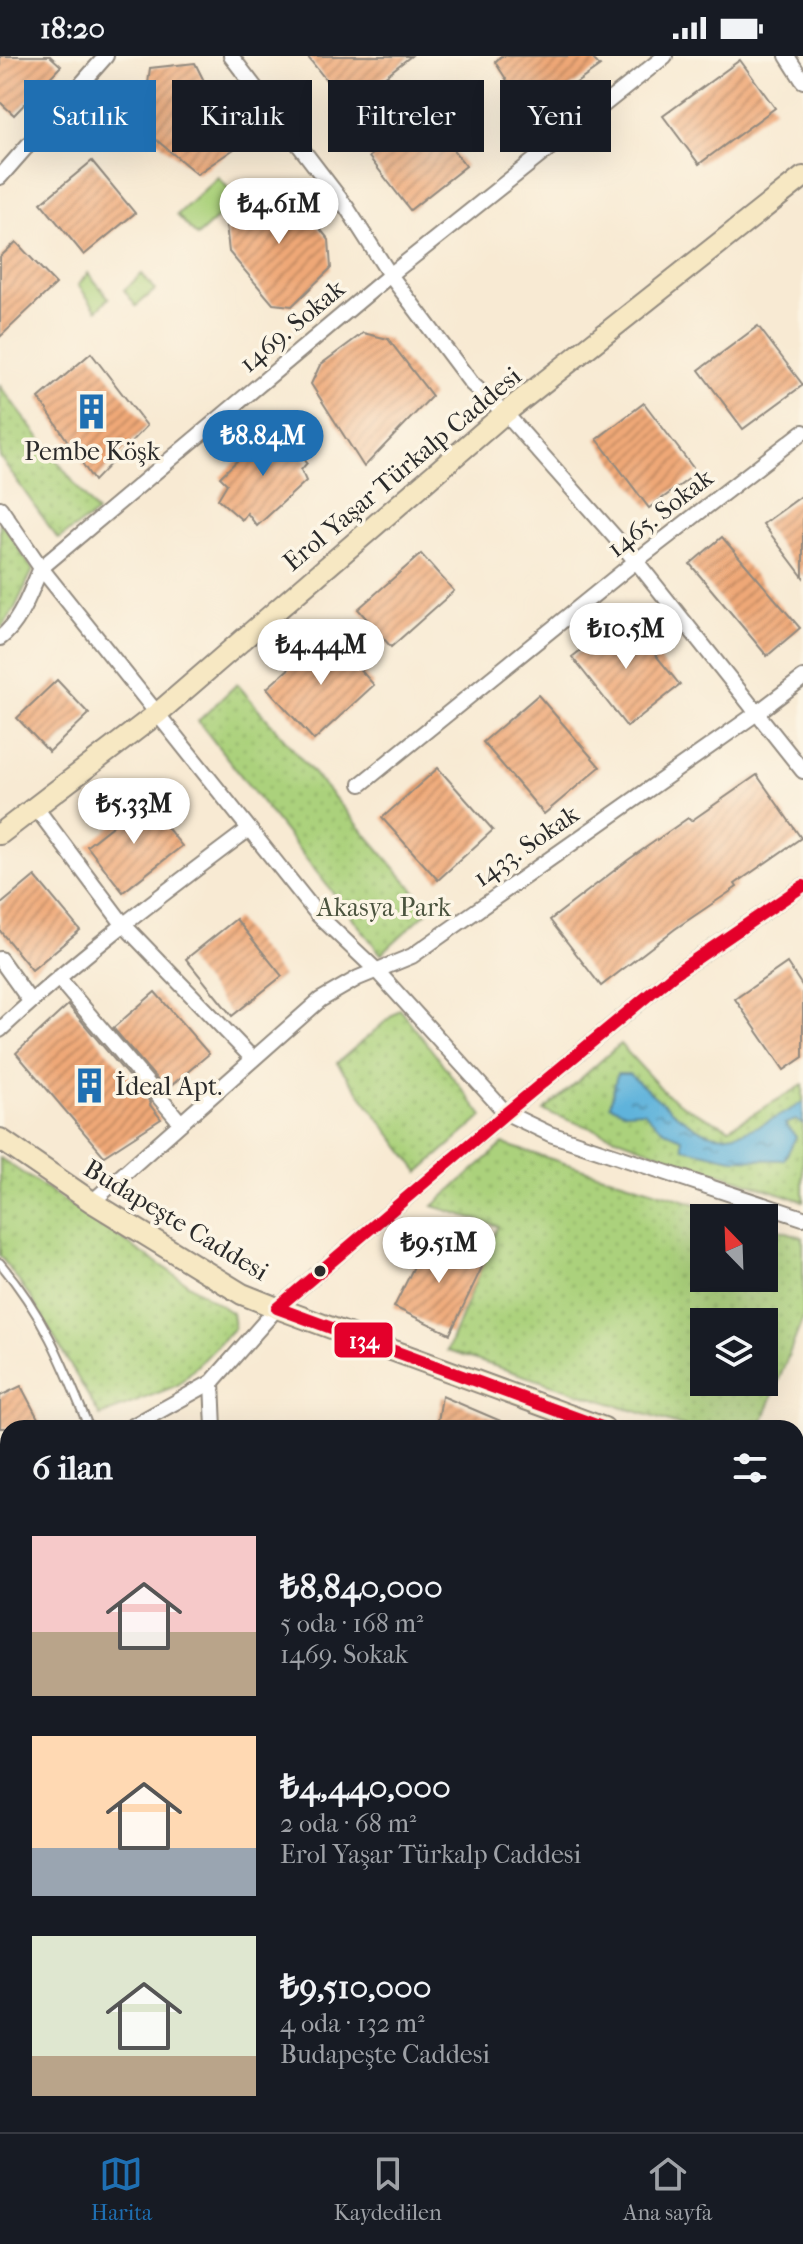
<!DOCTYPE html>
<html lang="tr">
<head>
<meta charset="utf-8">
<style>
  body { margin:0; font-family:"IM FELL French Canon",serif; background:#242831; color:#f1f3f6; height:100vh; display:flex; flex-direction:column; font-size:30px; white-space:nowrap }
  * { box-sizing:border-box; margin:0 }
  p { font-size:26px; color:#9ea1a6 }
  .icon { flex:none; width:44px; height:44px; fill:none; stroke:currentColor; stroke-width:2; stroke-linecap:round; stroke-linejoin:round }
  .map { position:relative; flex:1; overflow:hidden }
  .panel { position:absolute; left:0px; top:1364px; width:804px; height:712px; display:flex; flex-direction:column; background:#171b24; border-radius:24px 24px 0 0; box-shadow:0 8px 32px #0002 }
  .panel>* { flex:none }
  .banner { position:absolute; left:24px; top:24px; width:756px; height:72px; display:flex; gap:16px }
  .needle { width:52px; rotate:337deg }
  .tools { position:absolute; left:690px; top:1148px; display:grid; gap:16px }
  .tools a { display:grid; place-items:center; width:88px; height:88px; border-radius:0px; background:#171b24; box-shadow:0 8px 32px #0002; font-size:40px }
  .price { position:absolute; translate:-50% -68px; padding:0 18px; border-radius:28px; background:#fff; color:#222; font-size:26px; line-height:52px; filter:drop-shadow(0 2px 4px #0008) }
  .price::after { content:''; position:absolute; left:50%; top:48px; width:24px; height:18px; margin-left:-12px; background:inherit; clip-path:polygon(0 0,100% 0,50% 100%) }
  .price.current { background:#1f6fb2; color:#fff }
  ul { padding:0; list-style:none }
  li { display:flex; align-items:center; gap:24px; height:200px; padding:0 32px }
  li span { display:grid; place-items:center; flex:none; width:224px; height:160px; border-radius:0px; color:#555 }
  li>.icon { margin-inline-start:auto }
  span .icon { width:96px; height:96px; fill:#fffc; stroke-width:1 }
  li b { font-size:34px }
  h2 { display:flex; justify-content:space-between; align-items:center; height:96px; padding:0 32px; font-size:34px }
  .chip { padding:0 28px; border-radius:0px; background:#171b24; box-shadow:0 8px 32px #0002; font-size:28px; line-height:72px }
  .chip.current { background:#1f6fb2; color:#fff }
  .status { display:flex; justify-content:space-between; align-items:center; height:56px; padding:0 40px; background:#171b24; direction:ltr }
  .status svg { height:22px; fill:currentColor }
  .tabs { display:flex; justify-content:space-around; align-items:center; height:112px; border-top:2px solid #363941; background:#171b24; font-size:22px; color:#9ea1a6 }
  .tabs a { display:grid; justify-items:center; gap:4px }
  .tabs .current { color:#1f6fb2 }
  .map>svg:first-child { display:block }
  .grass { fill:url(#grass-dots); stroke:#6b7e54; stroke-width:2; fill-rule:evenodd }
  .forest { fill:url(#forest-firs); stroke:#5a6f4c; stroke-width:2 }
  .garden { fill:#abd17c; stroke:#6b7e54; stroke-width:2 }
  .water { fill:url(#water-ripples); stroke:#456f83; stroke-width:2 }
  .building { fill:url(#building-hatch) }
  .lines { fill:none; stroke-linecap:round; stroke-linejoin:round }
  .lane-casing { stroke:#928a7f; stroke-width:11 }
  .street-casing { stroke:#928a7f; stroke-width:18 }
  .secondary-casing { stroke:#928a7f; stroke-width:24 }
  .lane { stroke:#fff; stroke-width:7 }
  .street { stroke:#fff; stroke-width:14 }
  .secondary { stroke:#f7e8c3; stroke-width:20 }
  .bus-1-casing { stroke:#fcf5e5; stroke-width:18 }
  .bus-1 { stroke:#e4002b; stroke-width:12 }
  .bus-dot { fill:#2b2b2b; stroke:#fcf5e5; stroke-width:3 }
  .labels { text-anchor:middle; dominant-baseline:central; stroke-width:7; stroke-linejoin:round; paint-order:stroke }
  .street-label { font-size:26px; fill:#2b2b2b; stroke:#fcf5e5 }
  .poi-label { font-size:26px; fill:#2b2b2b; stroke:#fcf5e5 }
  .park-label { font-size:26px; fill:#4b543f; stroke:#fcf5e5 }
  .line-badge { stroke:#fcf5e5; stroke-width:3 }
  .badge-label { font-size:22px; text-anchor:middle; font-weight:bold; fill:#fff }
</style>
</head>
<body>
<div class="status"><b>18:20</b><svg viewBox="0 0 49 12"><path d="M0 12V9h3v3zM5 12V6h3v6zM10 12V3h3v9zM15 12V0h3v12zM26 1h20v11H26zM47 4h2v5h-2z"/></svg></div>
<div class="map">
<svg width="803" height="2076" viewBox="0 0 803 2076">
  <defs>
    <pattern id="grass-dots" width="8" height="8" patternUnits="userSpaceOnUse" patternTransform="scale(2)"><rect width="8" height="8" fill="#abd17c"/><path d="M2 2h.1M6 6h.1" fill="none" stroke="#93b46b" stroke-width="1.8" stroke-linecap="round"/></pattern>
    <pattern id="forest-firs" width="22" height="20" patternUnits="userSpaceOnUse" patternTransform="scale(2)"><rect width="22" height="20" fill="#88b36c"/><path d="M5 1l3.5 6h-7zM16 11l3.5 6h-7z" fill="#6f9259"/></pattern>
    <pattern id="water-ripples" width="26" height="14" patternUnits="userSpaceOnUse" patternTransform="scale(2)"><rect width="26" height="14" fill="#5fb3db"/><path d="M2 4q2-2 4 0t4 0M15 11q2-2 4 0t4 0" fill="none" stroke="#4f92b2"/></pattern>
    <pattern id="building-hatch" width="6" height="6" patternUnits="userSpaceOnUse" patternTransform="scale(2)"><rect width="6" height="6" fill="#efa877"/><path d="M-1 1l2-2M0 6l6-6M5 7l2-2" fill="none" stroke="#c28962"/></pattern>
  </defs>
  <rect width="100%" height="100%" fill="#fcf5e5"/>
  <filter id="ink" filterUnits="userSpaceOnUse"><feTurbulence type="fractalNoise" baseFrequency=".0125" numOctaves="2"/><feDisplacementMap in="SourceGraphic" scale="16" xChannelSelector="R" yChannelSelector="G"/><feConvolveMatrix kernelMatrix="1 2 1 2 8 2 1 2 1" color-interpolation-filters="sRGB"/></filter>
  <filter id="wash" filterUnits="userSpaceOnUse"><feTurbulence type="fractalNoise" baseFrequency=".006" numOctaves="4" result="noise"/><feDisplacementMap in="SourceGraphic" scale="32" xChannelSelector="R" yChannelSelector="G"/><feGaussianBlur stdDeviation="1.8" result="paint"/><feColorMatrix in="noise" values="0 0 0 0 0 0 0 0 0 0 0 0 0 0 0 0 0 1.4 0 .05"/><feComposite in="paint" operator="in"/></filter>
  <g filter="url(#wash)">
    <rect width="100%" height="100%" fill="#f8ead3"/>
    <g class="grass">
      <polygon points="0,330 97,457 58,483 0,401"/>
      <polygon points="0,464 33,514 15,552 0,575"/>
      <polygon points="237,628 430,853 381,898 198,665"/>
      <polygon points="400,953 483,1060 419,1116 337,1007"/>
      <polygon points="620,988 666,1038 689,1053 729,1072 803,1029 803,1145 678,1104 544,1055"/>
      <path d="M503,1088L741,1162H704V1222H764V1169L803,1181V1262L760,1372H688L447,1295L498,1170L433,1150ZM704,1266H764V1326H704Z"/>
      <polygon points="0,1102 232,1257 234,1272 178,1329 100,1360 31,1242 0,1200"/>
    </g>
    <polygon class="forest" points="516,2068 624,2068 630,2076 496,2076"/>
    <g class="garden">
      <polygon points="218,121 238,143 197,180 177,159"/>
      <polygon points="88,217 109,242 97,254 78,229"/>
      <polygon points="142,218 155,234 136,250 124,234"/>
    </g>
    <path class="water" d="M617,1018H629C649,1035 690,1075 716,1079C740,1083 782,1059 803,1046V1068L796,1064L785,1068L796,1081L784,1104L732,1103L683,1092L682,1082C665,1076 655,1069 644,1055L625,1056L610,1049Z"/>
    <g id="blocks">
      <g class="building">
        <polygon points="0,0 50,0 61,10 14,59 0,46"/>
        <polygon points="307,0 411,0 347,50"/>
        <polygon points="501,0 590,0 600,10 530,60 495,6"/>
        <polygon points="740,4 775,52 699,108 663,60"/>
        <polygon points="195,7 237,91 197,118 147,76 145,52 150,12"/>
        <polygon points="425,58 466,110 410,154 369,101"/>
        <polygon points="92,105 135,157 84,199 41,147"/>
        <polygon points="272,128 296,143 329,184 331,212 292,250 273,248 229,196 226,168"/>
        <polygon points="16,186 56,228 0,281 0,201"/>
        <polygon points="758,270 803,329 743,373 699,314"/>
        <polygon points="363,277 388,283 432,340 364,411 311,328 320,309"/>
        <polygon points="91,297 147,370 94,425 39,342"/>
        <polygon points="644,347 697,417 649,452 597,383"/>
        <polygon points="270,373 277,382 284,375 307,407 301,414 306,425 257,470 247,457 242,464 218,443 227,428 220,421"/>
        <polygon points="803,439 803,521 763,468"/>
        <polygon points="722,481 800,572 767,600 690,508"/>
        <polygon points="421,498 454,535 391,591 358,553"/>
        <polygon points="624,560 680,629 627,671 572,601"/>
        <polygon points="328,578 374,629 314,684 267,632"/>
        <polygon points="57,624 89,658 49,696 17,662"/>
        <polygon points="538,639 600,711 544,758 483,686"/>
        <polygon points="438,712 493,774 438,824 382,762"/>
        <polygon points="757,719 801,782 735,828 737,831 675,873 601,930 550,864 628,804 688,762 691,765"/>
        <polygon points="145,744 182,790 123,836 87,790"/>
        <polygon points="35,820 80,874 32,914 0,875 0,849"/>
        <polygon points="236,863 282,920 232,960 186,903"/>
        <polygon points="787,907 803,931 803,1001 784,1014 735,943"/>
        <polygon points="155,936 209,998 166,1034 113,972"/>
        <polygon points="68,949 151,1047 150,1049 161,1063 104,1100 16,997"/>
        <polygon points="429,1180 484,1207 450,1278 394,1251"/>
        <polygon points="21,1330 43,1372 0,1372 0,1340"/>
        <polygon points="442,1340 517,1372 437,1372"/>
      </g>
    </g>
  </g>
  <g filter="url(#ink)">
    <use href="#blocks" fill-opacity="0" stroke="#928a7f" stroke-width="2"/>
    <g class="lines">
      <defs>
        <g id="lane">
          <path d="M0,1207C45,1261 63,1308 89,1372"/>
          <polyline points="796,1682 803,1676"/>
        </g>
        <g id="street">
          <polyline points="231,0 347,152 390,219 472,328 505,357 636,505 803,715"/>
          <polyline points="787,0 803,25"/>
          <polyline points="0,121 106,0"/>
          <polyline points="0,452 41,512 318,859 376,914 506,1057 550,1078 803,1162"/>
          <path d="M0,582C21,566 30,536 41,512L390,219L665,0"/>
          <polyline points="361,728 636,505 803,376"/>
          <polyline points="36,752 123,868 252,1002"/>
          <polyline points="0,903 30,945"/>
          <polyline points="59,923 181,1067"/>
          <path d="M0,974C78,901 164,837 249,773"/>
          <polyline points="92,1146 320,944 358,922 412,900 757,657 803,622"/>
          <polyline points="212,1326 214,1372"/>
          <polyline points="129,1372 212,1326 277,1252 506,1057 674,918 803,830"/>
          <polyline points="0,1441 8,1437"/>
          <polyline points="0,1549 8,1563"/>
          <polyline points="796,1808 803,1809"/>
          <polyline points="0,1886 8,1882"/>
          <polyline points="0,1950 8,1964"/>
          <polyline points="796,2016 803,2014"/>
          <polyline points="69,2068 74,2076"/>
          <polyline points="677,2068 680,2076"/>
          <polyline points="266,2076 289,2068"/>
        </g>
        <g id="secondary">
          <polyline points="0,778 158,657 505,357 803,121"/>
          <polyline points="0,1083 92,1146 242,1238 277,1252 604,1372"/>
          <polyline points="796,1448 803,1451"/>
        </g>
      </defs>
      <use href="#lane" class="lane-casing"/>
      <use href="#street" class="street-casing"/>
      <use href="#secondary" class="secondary-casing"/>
      <use href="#lane" class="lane"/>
      <use href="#street" class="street"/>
      <use href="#secondary" class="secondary"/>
      <defs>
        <polyline id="bus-1" points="604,1372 277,1252 506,1057 674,918 803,830"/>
      </defs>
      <use href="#bus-1" class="bus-1-casing"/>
      <use href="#bus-1" class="bus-1"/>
    </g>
  </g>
  <defs>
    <symbol id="building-bare" viewBox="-9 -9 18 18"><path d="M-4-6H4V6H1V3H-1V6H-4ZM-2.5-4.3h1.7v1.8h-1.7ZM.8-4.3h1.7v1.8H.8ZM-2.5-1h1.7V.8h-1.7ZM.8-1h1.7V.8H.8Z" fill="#1f6fb2" stroke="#fcf5e5" stroke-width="2.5" paint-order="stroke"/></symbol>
  </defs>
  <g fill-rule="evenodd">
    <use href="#building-bare" x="66" y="330" width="51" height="51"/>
    <use href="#building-bare" x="64" y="1004" width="51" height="51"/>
  </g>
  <circle class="bus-dot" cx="320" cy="1215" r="7"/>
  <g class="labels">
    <g class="street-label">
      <text transform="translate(292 270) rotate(-40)">1469. Sokak</text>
      <text transform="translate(402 413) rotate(-40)">Erol Yaşar Türkalp Caddesi</text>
      <text transform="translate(660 457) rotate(-38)">1465. Sokak</text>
      <text transform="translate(526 790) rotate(-35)">1433. Sokak</text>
      <text transform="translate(176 1164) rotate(31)">Budapeşte Caddesi</text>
    </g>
    <g class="poi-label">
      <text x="92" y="395">Pembe Köşk</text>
      <text x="115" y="1030" text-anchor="start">İdeal Apt.</text>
    </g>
    <g class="park-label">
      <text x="384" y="851">Akasya Park</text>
    </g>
  </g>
  <rect class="line-badge" x="333" y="1265" width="61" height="38" rx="8" fill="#e4002b"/>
  <g class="badge-label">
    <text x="364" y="1292">134</text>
  </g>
</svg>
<div class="tools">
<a><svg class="needle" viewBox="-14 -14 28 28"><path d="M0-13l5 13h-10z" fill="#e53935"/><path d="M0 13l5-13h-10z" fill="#9ea1a6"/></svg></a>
<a><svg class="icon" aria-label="layers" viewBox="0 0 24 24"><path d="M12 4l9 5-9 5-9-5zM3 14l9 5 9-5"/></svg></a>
</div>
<b class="price" style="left:279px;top:190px">₺4.61M</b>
<b class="price current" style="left:263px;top:422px">₺8.84M</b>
<b class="price" style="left:626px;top:615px">₺10.5M</b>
<b class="price" style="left:321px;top:631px">₺4.44M</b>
<b class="price" style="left:134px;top:790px">₺5.33M</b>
<b class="price" style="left:439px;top:1229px">₺9.51M</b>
<div class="banner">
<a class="chip current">Satılık</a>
<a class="chip">Kiralık</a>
<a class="chip">Filtreler</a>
<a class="chip">Yeni</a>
</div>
<section class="panel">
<h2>6 ilan<svg class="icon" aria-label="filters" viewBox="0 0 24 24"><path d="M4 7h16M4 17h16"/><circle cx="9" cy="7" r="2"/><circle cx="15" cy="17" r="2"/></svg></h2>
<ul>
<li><span style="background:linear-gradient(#f6c9c9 60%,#b9a48a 0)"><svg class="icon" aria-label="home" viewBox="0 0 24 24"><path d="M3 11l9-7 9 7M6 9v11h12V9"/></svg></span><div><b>₺8,840,000</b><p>5 oda · 168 m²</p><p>1469. Sokak</p></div></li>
<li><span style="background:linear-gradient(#ffd9b3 70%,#9aa5b1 0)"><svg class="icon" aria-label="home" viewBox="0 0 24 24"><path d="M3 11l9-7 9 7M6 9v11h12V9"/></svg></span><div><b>₺4,440,000</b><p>2 oda · 68 m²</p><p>Erol Yaşar Türkalp Caddesi</p></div></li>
<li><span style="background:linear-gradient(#dfe7d0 75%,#b9a48a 0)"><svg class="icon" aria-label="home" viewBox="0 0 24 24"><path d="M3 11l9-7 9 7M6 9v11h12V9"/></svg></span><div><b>₺9,510,000</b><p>4 oda · 132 m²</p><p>Budapeşte Caddesi</p></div></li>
</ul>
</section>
</div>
<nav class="tabs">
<a class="current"><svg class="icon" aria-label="map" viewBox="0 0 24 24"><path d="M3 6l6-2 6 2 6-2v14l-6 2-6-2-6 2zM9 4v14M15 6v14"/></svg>Harita</a>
<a><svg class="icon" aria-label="saved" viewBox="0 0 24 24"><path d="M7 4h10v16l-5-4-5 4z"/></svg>Kaydedilen</a>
<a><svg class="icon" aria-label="home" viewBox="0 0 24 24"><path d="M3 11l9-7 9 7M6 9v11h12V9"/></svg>Ana sayfa</a>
</nav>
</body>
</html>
